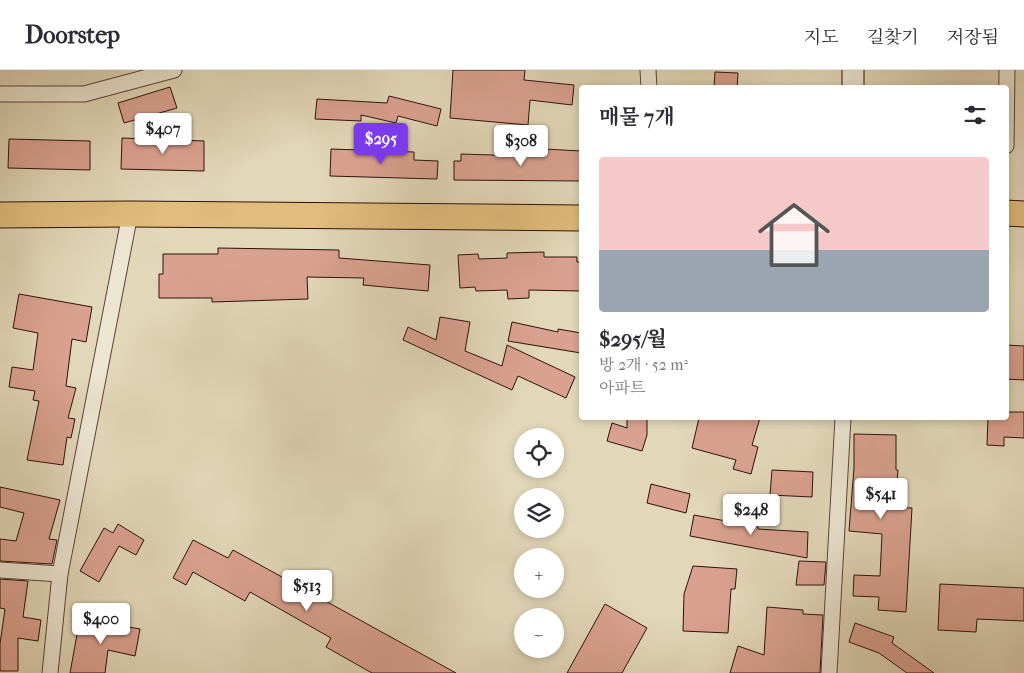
<!DOCTYPE html>
<html lang="ko">
<head>
<meta charset="utf-8">
<style>
  body { margin:0; font-family:"IM FELL French Canon","Noto Serif KR",serif; background:#f2f2f3; color:#2b2b33; height:100vh; display:flex; flex-direction:column; font-size:19px; white-space:nowrap }
  * { box-sizing:border-box; margin:0 }
  p { font-size:16px; color:#7c7c81 }
  .icon { flex:none; width:28px; height:28px; fill:none; stroke:currentColor; stroke-width:2; stroke-linecap:round; stroke-linejoin:round }
  .map { position:relative; flex:1; overflow:hidden }
  .details { position:absolute; left:579px; top:15px; width:430px; height:335px; display:flex; flex-direction:column; background:#fff; border-radius:5px; box-shadow:0 2px 8px #0003 }
  .details>* { flex:none }
  .buttons { position:absolute; left:514px; top:358px; display:grid; gap:10px }
  .buttons a { display:grid; place-items:center; width:50px; height:50px; border-radius:50%; background:#fff; box-shadow:0 2px 8px #0003; font-size:25px }
  .price { position:absolute; translate:-50% -42px; padding:0 11px; border-radius:5px; background:#fff; color:#222; font-size:16px; line-height:32px; filter:drop-shadow(0 1px 2px #0008) }
  .price::after { content:''; position:absolute; left:50%; top:30px; width:15px; height:11px; margin-left:-8px; background:inherit; clip-path:polygon(0 0,100% 0,50% 100%) }
  .price.on { background:#7c3aed; color:#fff }
  ul { padding:0; list-style:none }
  li { display:grid; align-content:center; gap:10px; height:265px; padding:0 20px }
  li span { display:grid; place-items:center; height:155px; border-radius:5px; color:#555 }
  li>.icon { margin-inline-start:auto }
  span .icon { width:90px; height:90px; fill:#fffc; stroke-width:1 }
  li b { font-size:21px }
  h2 { display:flex; justify-content:space-between; align-items:center; height:60px; padding:0 20px; font-size:21px }
  header { display:flex; align-items:center; gap:30px; box-sizing:border-box; height:70px; padding:0 25px; background:#fff; border-bottom:1px solid #e1e1e2 }
  header strong { font-size:24px }
  nav { display:flex; gap:28px; margin-inline-start:auto; font-size:18px }
  .map>svg:first-child { display:block }
  .building { fill:#daa190; stroke:#2b1207 }
  .lines { fill:none; stroke-linecap:round; stroke-linejoin:round }
  .street-casing { stroke:#594334; stroke-width:17 }
  .secondary-casing { stroke:#2b1207; stroke-width:23 }
  .primary-casing { stroke:#2b1207; stroke-width:27 }
  .street { stroke:#ece5d2; stroke-width:15 }
  .secondary { stroke:#ece5d2; stroke-width:21 }
  .primary { stroke:#e1bc7c; stroke-width:25 }
</style>
</head>
<body>
<header>
<strong>Doorstep</strong>
<nav><a>지도</a><a>길찾기</a><a>저장됨</a></nav>
</header>
<div class="map">
<svg width="1024" height="603" viewBox="0 0 1024 603">
  <rect width="100%" height="100%" fill="#e2d7b9"/>
  <filter id="stains"><feTurbulence type="fractalNoise" baseFrequency=".004" numOctaves="4"/><feColorMatrix values="0 0 0 0 .2 0 0 0 0 .09 0 0 0 0 .02 0 0 0 .5 -.17"/></filter>
  <radialGradient id="worn" r=".72"><stop offset=".6" stop-color="#630" stop-opacity="0"/><stop offset="1" stop-color="#630" stop-opacity=".3"/></radialGradient>
  <g class="building">
    <polygon points="453,0 525,0 524,10 574,15 572,35 530,30 528,55 450,48"/>
    <polygon points="715,2 738,3 737,18 714,18"/>
    <polygon points="170,17 177,38 124,53 118,33"/>
    <polygon points="389,26 441,39 437,56 398,46 396,53 361,45 361,51 315,49 317,29 387,33"/>
    <polygon points="122,68 204,71 204,101 121,99"/>
    <polygon points="9,69 90,71 90,100 8,98"/>
    <polygon points="526,78 581,81 581,111 454,110 454,91 461,91 461,84 525,86"/>
    <polygon points="331,79 414,82 414,90 438,91 437,109 330,106"/>
    <polygon points="218,178 339,180 339,188 430,195 428,221 363,215 364,208 307,207 308,229 212,232 212,228 159,228 159,204 163,204 163,184 218,184"/>
    <polygon points="544,182 544,187 577,187 577,192 581,192 581,221 529,220 529,228 508,229 507,220 476,221 475,217 460,218 458,185 478,184 479,189 507,188 507,183"/>
    <polygon points="19,224 92,237 86,272 72,269 66,316 76,318 68,348 75,349 71,368 67,367 63,395 27,390 39,331 33,330 35,321 9,317 12,297 33,300 38,263 13,258"/>
    <polygon points="440,247 470,252 465,281 502,296 507,275 575,307 566,328 518,306 512,320 403,270 408,257 436,270"/>
    <polygon points="512,252 558,262 558,259 581,263 581,283 508,271"/>
    <polygon points="1006,275 1024,276 1024,310 1006,309"/>
    <polygon points="1006,342 1024,342 1024,368 1004,367 1004,376 987,375 988,348 1006,348"/>
    <polygon points="627,348 647,348 647,365 642,381 607,371 612,353 627,358"/>
    <polygon points="699,348 760,348 752,375 758,377 751,404 733,399 736,390 692,378"/>
    <polygon points="854,364 896,365 896,400 898,400 895,437 912,438 906,542 878,540 879,527 853,526 854,505 880,506 882,464 849,461 854,398"/>
    <polygon points="772,400 813,402 812,427 770,425"/>
    <polygon points="651,414 690,424 686,443 647,433"/>
    <polygon points="0,417 60,430 49,469 57,470 52,494 0,491 0,469 16,471 24,443 0,437"/>
    <polygon points="694,445 758,457 758,459 808,462 807,488 690,466"/>
    <polygon points="118,454 144,470 136,485 119,476 99,512 80,501 104,458 113,463"/>
    <polygon points="193,470 228,488 233,480 456,603 372,603 326,577 331,568 250,522 245,531 193,502 186,515 173,508"/>
    <polygon points="799,491 826,492 824,515 796,515"/>
    <polygon points="693,496 737,499 735,519 731,519 728,563 683,561 684,524"/>
    <polygon points="0,509 28,511 23,547 41,550 38,571 18,568 18,601 0,601 0,574 5,539 0,538"/>
    <polygon points="940,514 1024,518 1024,551 977,549 976,562 938,560"/>
    <polygon points="605,534 647,558 622,603 567,603"/>
    <polygon points="767,537 803,540 803,544 823,545 820,603 730,603 738,576 764,585"/>
    <polygon points="80,548 140,559 135,586 108,580 105,603 70,603"/>
    <polygon points="855,553 894,567 892,573 934,603 907,603 879,583 849,572"/>
  </g>
  <g class="lines">
    <defs>
      <g id="street">
        <polyline points="648,0 649,18"/>
        <polyline points="0,24 84,24 174,0"/>
        <polyline points="1006,76 1007,0"/>
        <polyline points="0,500 60,504"/>
        <polyline points="50,603 60,504 130,144"/>
        <polyline points="829,603 843,348"/>
      </g>
      <polyline id="secondary" points="853,0 853,18"/>
      <g id="primary">
        <polyline points="1006,143 1024,144"/>
        <polyline points="0,145 130,144 581,148"/>
      </g>
    </defs>
    <use href="#street" class="street-casing"/>
    <use href="#secondary" class="secondary-casing"/>
    <use href="#primary" class="primary-casing"/>
    <use href="#street" class="street"/>
    <use href="#secondary" class="secondary"/>
    <use href="#primary" class="primary"/>
  </g>
  <rect width="100%" height="100%" filter="url(#stains)"/>
  <rect width="100%" height="100%" fill="url(#worn)"/>
</svg>
<div class="buttons">
<a><svg class="icon" aria-label="locate" viewBox="0 0 24 24"><circle cx="12" cy="12" r="6"/><path d="M12 2v4M12 18v4M2 12h4M18 12h4"/></svg></a>
<a><svg class="icon" aria-label="layers" viewBox="0 0 24 24"><path d="M12 4l9 5-9 5-9-5zM3 14l9 5 9-5"/></svg></a>
<a>+</a>
<a>−</a>
</div>
<b class="price" style="left:163px;top:85px">$407</b>
<b class="price on" style="left:381px;top:95px">$295</b>
<b class="price" style="left:521px;top:97px">$308</b>
<b class="price" style="left:881px;top:450px">$541</b>
<b class="price" style="left:751px;top:466px">$248</b>
<b class="price" style="left:307px;top:542px">$513</b>
<b class="price" style="left:101px;top:575px">$400</b>
<section class="details">
<h2>매물 7개<svg class="icon" aria-label="filters" viewBox="0 0 24 24"><path d="M4 7h16M4 17h16"/><circle cx="9" cy="7" r="2"/><circle cx="15" cy="17" r="2"/></svg></h2>
<ul>
<li><span style="background:linear-gradient(#f6c9c9 60%,#9aa5b1 0)"><svg class="icon" aria-label="home" viewBox="0 0 24 24"><path d="M3 11l9-7 9 7M6 9v11h12V9"/></svg></span><div><b>$295/월</b><p>방 2개 · 52 m²</p><p>아파트</p></div></li>
</ul>
</section>
</div>
</body>
</html>
